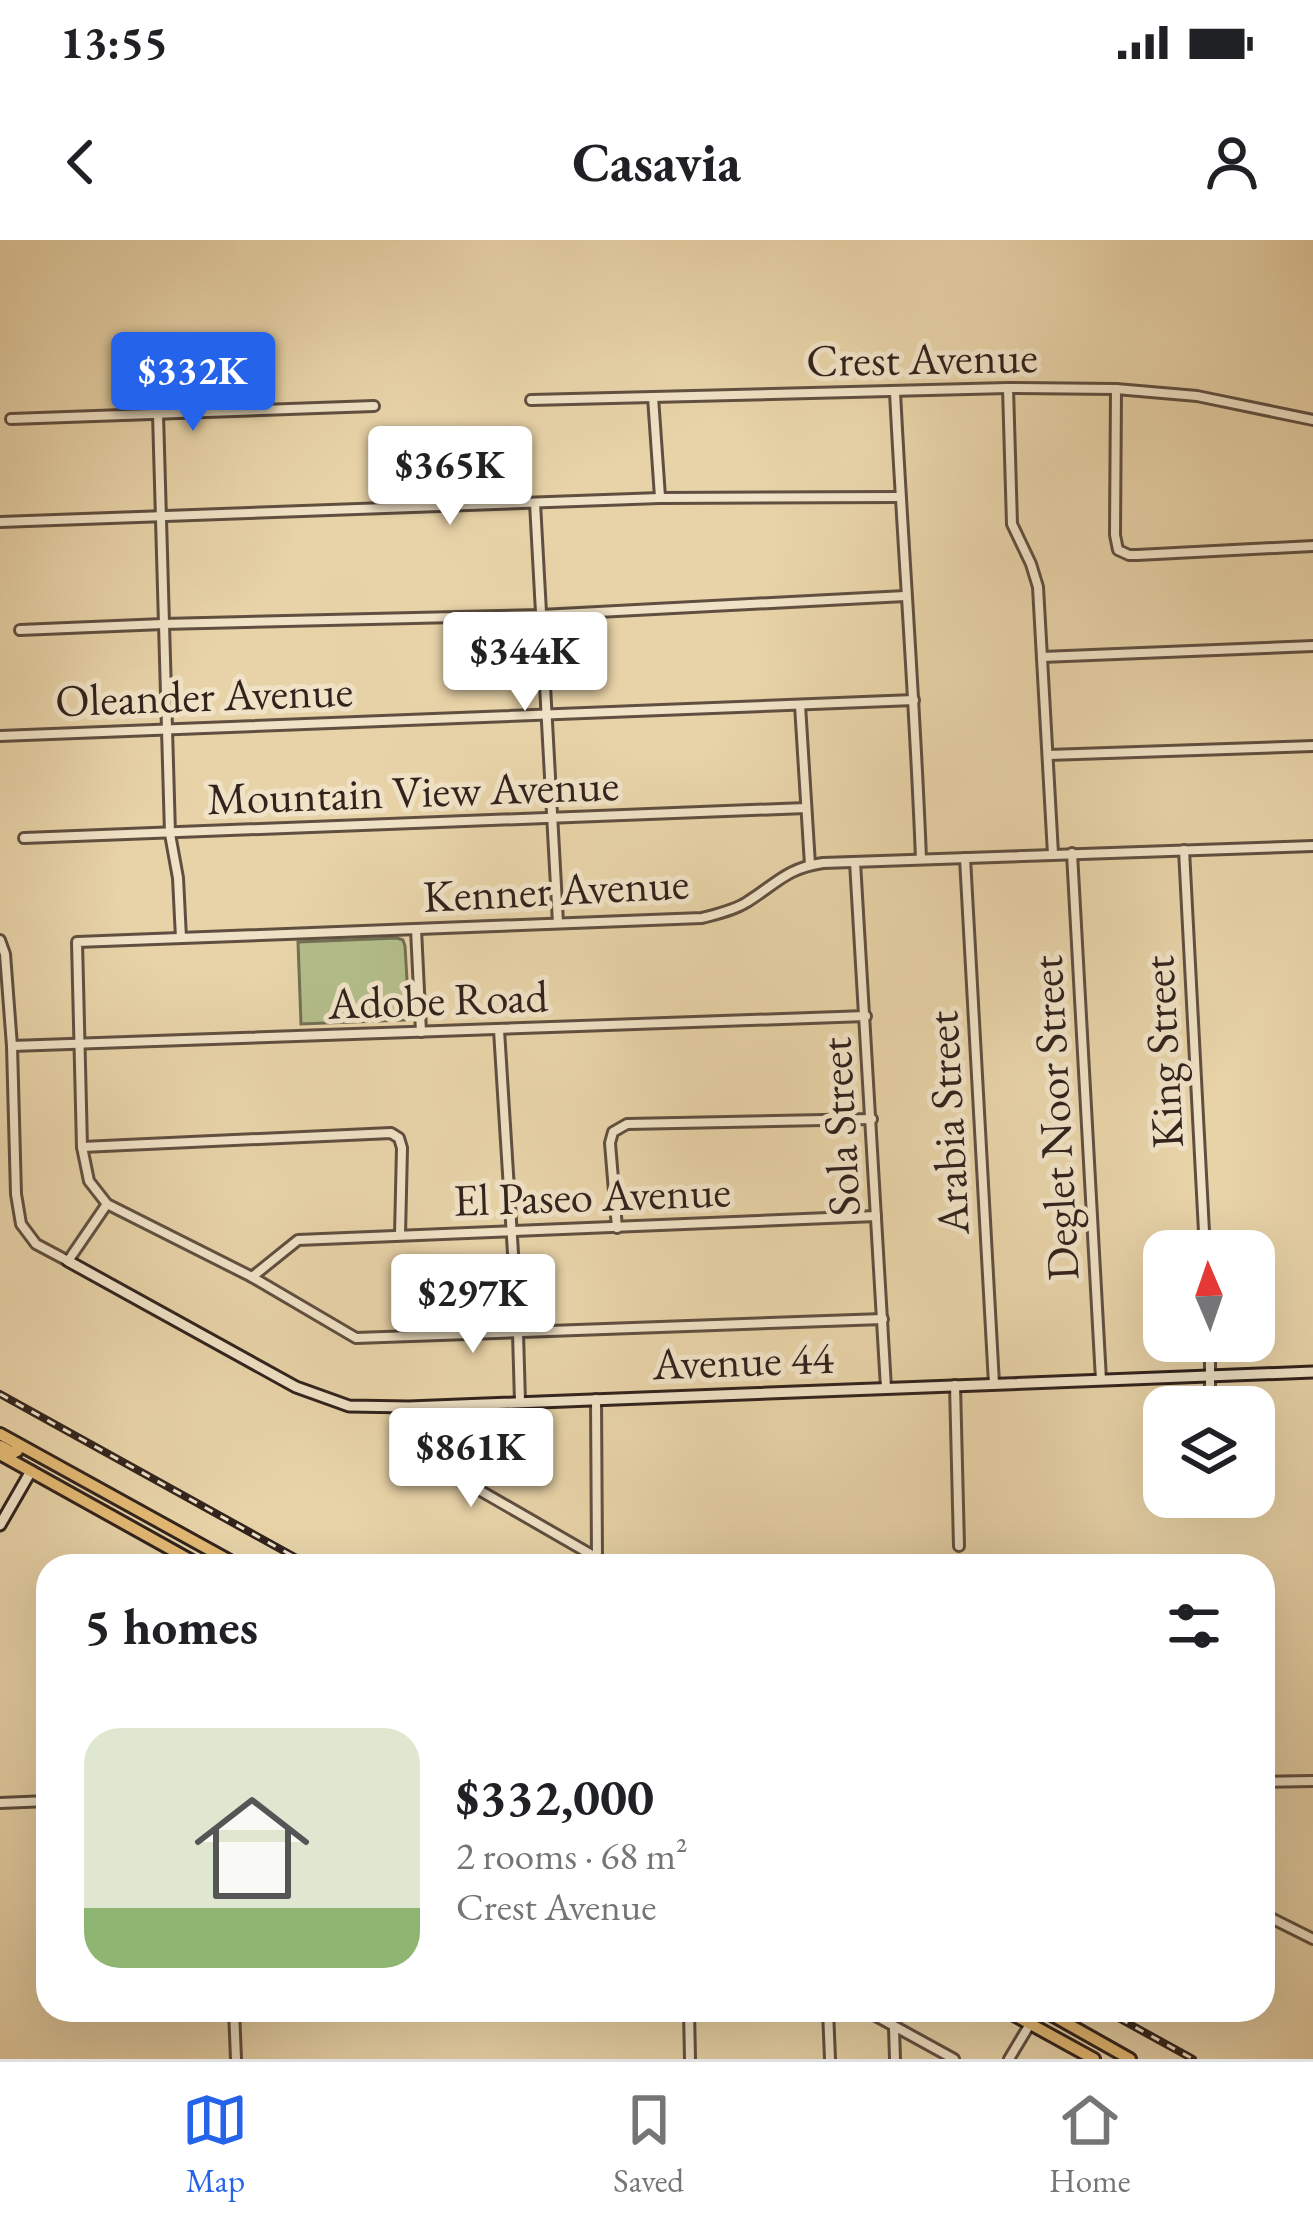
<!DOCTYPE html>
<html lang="en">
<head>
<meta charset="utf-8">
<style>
  body { margin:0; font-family:"EB Garamond",serif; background:#f6f6f6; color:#202124; height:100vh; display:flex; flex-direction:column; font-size:45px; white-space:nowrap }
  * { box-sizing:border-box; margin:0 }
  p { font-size:39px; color:#757577 }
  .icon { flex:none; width:66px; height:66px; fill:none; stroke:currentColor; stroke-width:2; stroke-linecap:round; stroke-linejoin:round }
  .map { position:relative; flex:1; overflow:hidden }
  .side { position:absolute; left:36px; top:1314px; width:1239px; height:468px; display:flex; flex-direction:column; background:#fff; border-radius:36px; box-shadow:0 12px 48px #0002 }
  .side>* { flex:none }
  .needle { width:78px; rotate:358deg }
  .tools { position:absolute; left:1143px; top:990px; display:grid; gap:24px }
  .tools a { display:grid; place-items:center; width:132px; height:132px; border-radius:24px; background:#fff; box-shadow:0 12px 48px #0002; font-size:60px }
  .price { position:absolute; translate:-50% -102px; padding:0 27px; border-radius:12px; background:#fff; color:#222; font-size:39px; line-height:78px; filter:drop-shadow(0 3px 6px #0008) }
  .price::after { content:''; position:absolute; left:50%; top:72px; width:36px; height:27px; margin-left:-18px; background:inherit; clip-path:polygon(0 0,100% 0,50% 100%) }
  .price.active { background:#2563eb; color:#fff }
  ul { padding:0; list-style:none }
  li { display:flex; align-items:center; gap:36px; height:300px; padding:0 48px }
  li+li { border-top:3px solid #e0e0e0 }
  li span { display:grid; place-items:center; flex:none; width:336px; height:240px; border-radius:36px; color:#555 }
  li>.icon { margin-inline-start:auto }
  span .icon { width:144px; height:144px; fill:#fffc; stroke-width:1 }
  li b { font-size:51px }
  h2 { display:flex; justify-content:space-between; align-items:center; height:144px; padding:0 48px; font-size:51px }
  .status { display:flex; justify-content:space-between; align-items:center; height:84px; padding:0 60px; background:#fff; direction:ltr }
  .status svg { height:33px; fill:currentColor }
  header { display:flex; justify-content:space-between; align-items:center; height:156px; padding:0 48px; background:#fff; font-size:54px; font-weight:700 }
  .tabs { display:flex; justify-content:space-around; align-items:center; height:168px; border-top:3px solid #e0e0e0; background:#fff; font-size:33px; color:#757577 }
  .tabs a { display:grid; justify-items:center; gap:6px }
  .tabs .active { color:#2563eb }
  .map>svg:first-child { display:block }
  .green { fill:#b3bd8a; stroke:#727054; stroke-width:3 }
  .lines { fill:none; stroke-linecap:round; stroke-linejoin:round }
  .street-casing { stroke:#604f40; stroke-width:14 }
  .secondary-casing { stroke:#32231d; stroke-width:15 }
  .primary-casing { stroke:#32231d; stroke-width:16 }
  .street { stroke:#f0e2c6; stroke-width:8 }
  .secondary { stroke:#f0e2c6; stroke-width:9 }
  .primary { stroke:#e4ba74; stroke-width:10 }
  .rail-casing { stroke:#32231d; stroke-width:8 }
  .rail { stroke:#f0e2c6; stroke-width:3; stroke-dasharray:9; stroke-linecap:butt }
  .labels { text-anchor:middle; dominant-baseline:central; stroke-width:10; stroke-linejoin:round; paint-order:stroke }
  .street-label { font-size:45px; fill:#32231d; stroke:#f0e2c6 }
</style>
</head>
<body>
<div class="status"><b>13:55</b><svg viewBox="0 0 49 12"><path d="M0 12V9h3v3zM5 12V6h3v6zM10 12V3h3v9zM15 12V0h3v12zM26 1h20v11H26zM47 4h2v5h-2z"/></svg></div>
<header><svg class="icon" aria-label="back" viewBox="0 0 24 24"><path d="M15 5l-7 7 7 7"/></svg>Casavia<svg class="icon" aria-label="person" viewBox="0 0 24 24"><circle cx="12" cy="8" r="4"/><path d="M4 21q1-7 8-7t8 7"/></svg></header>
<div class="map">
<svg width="1313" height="1819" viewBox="0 0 1313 1819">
  <rect width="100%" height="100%" fill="#e8d3a8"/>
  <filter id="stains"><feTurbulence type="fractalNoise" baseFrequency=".00167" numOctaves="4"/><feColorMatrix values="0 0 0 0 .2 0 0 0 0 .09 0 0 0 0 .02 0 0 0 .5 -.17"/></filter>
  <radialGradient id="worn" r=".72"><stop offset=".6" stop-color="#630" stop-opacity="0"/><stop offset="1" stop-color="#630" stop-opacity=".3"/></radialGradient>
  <polygon class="green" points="397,698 403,700 405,706 409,774 405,780 301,784 298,702"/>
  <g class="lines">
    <defs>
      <g id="street">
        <polyline points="1008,148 1012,284 1031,324 1038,347 1053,614"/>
        <polyline points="1116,149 1115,295 1118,310 1129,315 1137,315 1313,306"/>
        <path d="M895,152C903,308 915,463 921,619"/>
        <polyline points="653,157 660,257"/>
        <polyline points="531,160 1008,148 1116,149 1197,156 1313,180"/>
        <polyline points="158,174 170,594 178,638 181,698"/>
        <polyline points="11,179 374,166"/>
        <polyline points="535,263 558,683"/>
        <polyline points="0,282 660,258 900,257"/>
        <polyline points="20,390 163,384 541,375 905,356"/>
        <polyline points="1042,417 1313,406"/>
        <polyline points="800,465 810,625"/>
        <polyline points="0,496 914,460"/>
        <polyline points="1048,515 1313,506"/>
        <polyline points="24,598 806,568"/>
        <polyline points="1184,610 1205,1011"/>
        <polyline points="1072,613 1101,1140"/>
        <polyline points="965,618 994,1144"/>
        <polyline points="855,622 886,1148"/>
        <polyline points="416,689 421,792"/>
        <polyline points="0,700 5,714 12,806 16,954 21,984 36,1004 68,1021 107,964"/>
        <polyline points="499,790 518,1093 520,1162"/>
        <polyline points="12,806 866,776"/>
        <polyline points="82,907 391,893 399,898 402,908 400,995"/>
        <polyline points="617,988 610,903 613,892 627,884 872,879"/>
        <polyline points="252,1037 298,1000 876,976"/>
        <path d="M883,1079L356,1098L252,1037L107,964L89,941L82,907L77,702L702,678C717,674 735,670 747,662C776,644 787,628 823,623L1313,606"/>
        <polyline points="1210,1101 1210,1167"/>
        <polyline points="955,1145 959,1306"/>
        <polyline points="596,1159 597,1318"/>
        <polyline points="409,1167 408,1209 611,1326"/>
        <polyline points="1263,1542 1313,1541"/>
        <polyline points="0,1563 48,1561"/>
        <polyline points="1263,1674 1313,1699"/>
        <polyline points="234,1770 236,1819"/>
        <polyline points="689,1770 690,1819"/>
        <polyline points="828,1770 830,1819"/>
        <polyline points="865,1770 954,1819"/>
        <polyline points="894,1787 895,1819"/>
        <polyline points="1009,1819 1030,1784"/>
      </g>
      <g id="secondary">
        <polyline points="68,1021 296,1147 349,1166 409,1167 1313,1132"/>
        <polyline points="0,1285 31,1231"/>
      </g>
      <g id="primary">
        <polyline points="0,1194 239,1326"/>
        <polyline points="0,1206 13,1213 17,1211 17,1204 20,1208"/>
        <polyline points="0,1214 201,1326"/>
        <polyline points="1005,1770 1094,1819"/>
        <polyline points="1043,1770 1130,1819"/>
      </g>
    </defs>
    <use href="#street" class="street-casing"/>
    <use href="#secondary" class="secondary-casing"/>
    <use href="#primary" class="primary-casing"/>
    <use href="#street" class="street"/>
    <use href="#secondary" class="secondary"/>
    <use href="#primary" class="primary"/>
    <defs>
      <g id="rail">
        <polyline points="0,1154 311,1326"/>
        <polyline points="1104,1770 1193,1819"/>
      </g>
    </defs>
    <use href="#rail" class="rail-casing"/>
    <use href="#rail" class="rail"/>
  </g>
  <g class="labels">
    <g class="street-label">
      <text transform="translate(922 118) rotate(-1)">Crest Avenue</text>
      <text transform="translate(204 455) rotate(-2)">Oleander Avenue</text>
      <text transform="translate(413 551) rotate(-2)">Mountain View Avenue</text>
      <text transform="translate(556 649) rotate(-3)">Kenner Avenue</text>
      <text transform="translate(438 759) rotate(-2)">Adobe Road</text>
      <text transform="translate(1162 812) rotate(-93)">King Street</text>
      <text transform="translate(1054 878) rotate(-93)">Deglet Noor Street</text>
      <text transform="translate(947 883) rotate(-93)">Arabia Street</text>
      <text transform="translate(839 887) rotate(-93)">Sola Street</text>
      <text transform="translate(592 955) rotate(-2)">El Paseo Avenue</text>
      <text transform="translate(743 1120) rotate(-2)">Avenue 44</text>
    </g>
  </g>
  <rect width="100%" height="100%" filter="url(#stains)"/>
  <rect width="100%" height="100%" fill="url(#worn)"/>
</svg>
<div class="tools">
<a><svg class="needle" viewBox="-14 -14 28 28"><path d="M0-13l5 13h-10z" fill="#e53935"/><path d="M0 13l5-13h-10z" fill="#757577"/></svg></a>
<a><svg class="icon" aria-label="layers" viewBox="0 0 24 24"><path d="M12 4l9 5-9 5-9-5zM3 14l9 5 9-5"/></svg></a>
</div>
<b class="price active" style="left:193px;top:194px">$332K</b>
<b class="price" style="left:450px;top:288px">$365K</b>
<b class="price" style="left:525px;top:474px">$344K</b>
<b class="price" style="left:473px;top:1116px">$297K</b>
<b class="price" style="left:471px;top:1270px">$861K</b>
<section class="side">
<h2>5 homes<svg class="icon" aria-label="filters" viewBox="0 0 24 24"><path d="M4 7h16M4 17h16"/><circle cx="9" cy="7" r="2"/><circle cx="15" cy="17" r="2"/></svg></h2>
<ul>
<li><span style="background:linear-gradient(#dfe7d0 75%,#8fb573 0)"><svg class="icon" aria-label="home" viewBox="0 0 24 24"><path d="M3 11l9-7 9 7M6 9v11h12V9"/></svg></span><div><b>$332,000</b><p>2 rooms · 68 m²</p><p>Crest Avenue</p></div></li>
</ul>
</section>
</div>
<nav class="tabs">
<a class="active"><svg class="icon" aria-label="map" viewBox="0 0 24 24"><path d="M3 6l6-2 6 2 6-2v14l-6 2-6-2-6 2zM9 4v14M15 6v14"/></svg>Map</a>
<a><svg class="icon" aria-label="saved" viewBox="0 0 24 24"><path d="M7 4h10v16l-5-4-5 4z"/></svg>Saved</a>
<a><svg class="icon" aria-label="home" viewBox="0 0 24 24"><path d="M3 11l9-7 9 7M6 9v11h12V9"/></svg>Home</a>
</nav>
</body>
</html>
